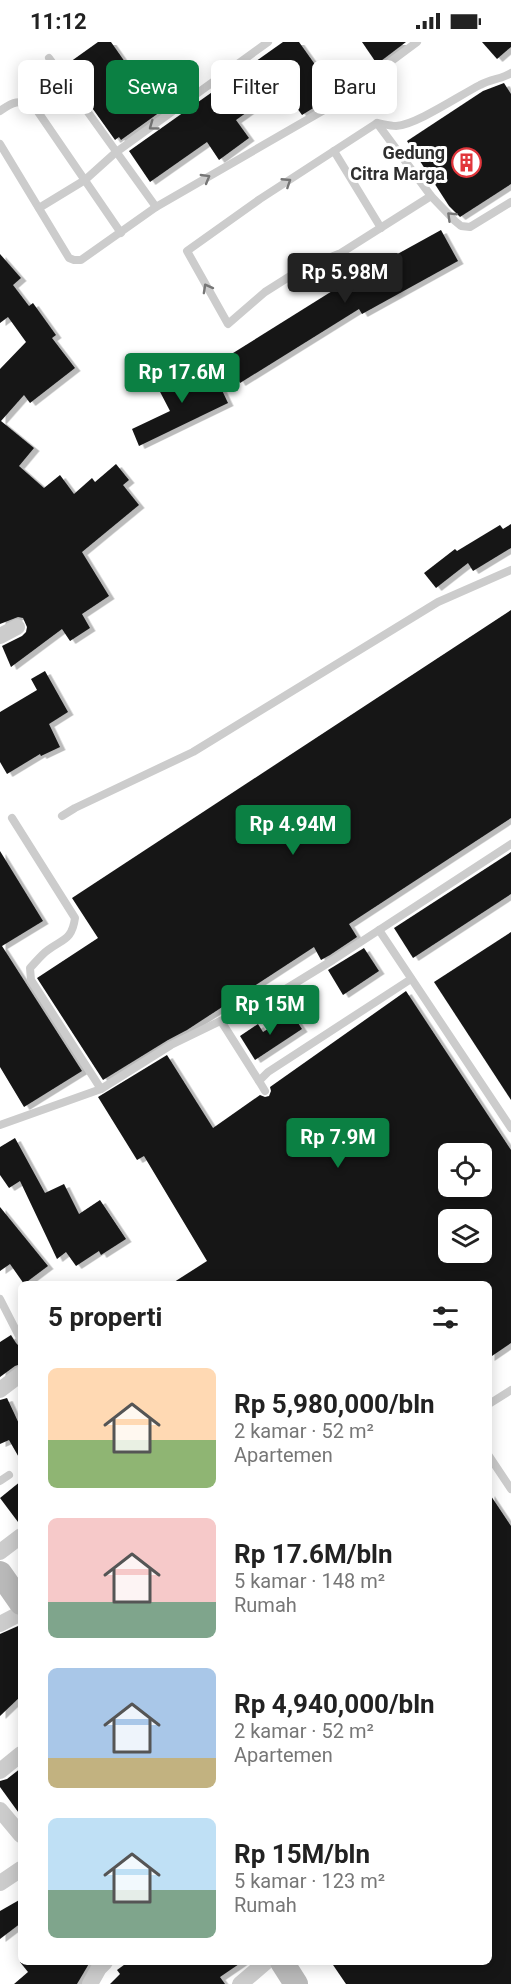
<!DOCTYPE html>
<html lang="id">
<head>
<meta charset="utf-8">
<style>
  body { margin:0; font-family:Roboto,sans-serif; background:#f2f2f2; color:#222; height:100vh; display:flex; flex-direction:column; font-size:22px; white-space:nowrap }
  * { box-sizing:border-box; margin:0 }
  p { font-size:20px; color:#767676 }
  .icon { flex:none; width:33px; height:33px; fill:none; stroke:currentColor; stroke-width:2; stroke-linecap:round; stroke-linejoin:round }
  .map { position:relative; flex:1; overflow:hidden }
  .drawer { position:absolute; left:18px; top:1239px; width:474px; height:684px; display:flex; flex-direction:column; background:#fff; border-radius:9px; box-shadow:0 3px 15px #0003 }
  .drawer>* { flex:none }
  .guide { position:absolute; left:18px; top:18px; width:476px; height:54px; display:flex; gap:12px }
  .buttons { position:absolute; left:438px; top:1101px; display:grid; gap:12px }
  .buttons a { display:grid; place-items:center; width:54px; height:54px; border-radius:9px; background:#fff; box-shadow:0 3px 15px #0003; font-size:30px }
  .price { position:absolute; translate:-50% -51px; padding:0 14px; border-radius:6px; background:#0b8043; color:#fff; font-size:20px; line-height:39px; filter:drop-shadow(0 2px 3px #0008) }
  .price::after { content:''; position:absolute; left:50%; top:36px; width:18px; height:14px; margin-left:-9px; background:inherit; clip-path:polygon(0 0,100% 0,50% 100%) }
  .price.selected { background:#222; color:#fff }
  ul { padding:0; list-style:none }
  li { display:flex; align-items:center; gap:18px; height:150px; padding:0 30px }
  li span { display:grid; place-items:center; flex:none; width:168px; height:120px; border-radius:9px; color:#555 }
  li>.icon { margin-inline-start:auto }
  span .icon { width:72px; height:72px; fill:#fffc; stroke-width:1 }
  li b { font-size:26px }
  h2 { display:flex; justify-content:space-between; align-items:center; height:72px; padding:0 30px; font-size:26px }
  .pill { padding:0 21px; border-radius:9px; background:#fff; box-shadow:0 3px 15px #0003; font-size:21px; line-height:54px }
  .pill.selected { background:#0b8043; color:#fff }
  .status { display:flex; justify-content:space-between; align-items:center; height:42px; padding:0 30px; background:#fff; direction:ltr }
  .status svg { height:16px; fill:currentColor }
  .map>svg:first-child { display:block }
  .building { fill:#161616; fill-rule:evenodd; filter:url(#shadow) }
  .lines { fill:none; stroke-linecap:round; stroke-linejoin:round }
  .lane { stroke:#ccc; stroke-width:8 }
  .street { stroke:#ccc; stroke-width:16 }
  .secondary { stroke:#b9b9b9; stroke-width:24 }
  .oneway { stroke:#767676 }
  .labels { text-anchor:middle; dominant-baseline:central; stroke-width:6; stroke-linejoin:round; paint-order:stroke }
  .poi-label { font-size:18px; font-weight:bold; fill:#2f2f2f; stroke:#fff; text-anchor:end }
</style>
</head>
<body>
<div class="status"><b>11:12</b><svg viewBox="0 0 49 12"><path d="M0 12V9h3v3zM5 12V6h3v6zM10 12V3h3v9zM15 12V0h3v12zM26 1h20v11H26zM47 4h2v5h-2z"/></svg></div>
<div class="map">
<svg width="511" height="1942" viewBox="0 0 511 1942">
  <defs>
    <filter id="shadow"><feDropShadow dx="5.5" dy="3" stdDeviation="0" flood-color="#0004"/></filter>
  </defs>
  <rect width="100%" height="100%" fill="#fff"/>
  <g class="building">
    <polygon points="98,0 111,0 160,70 121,98 119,95 115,98 63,25"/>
    <polygon points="283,0 299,0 336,52 302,73 282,45 236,78 249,96 219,118 207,100 150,140 129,109"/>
    <polygon points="362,0 406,0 377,22"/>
    <polygon points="482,0 511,0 511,5 497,17"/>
    <polygon points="504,41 511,52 511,142 460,175 449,164 407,99 483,49"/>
    <polygon points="441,188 458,219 362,272 359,267 240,341 225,316 345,241"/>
    <polygon points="0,212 21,236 13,243 29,264 33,261 56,293 52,296 75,326 30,361 24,353 1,379 34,406 19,424 44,446 60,433 74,452 92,436 95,440 116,422 129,438 123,443 139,463 82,510 109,554 82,572 90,586 70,599 62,587 11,625 2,604 22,594 26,590 27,585 23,576 18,575 0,582 0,327 26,300 8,275 0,281"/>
    <polygon points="198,321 213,348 220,344 228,361 139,404 132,387 170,369 157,344"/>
    <polygon points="511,482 511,506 473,529 468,521 436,546 424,531 455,507 457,509 500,483 503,487"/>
    <polygon points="511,568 511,776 349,882 357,895 330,913 321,918 314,905 187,988 168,998 103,1038 37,936 98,896 72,856"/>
    <polygon points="45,629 68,670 49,682 60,705 41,714 40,712 7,732 0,720 0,670 37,648 31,637"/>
    <polygon points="0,809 43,879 2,904 82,1029 24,1065 0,1025"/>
    <polygon points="511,810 511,852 413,916 394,886"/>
    <polygon points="511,890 511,1058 434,940"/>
    <polygon points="364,906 379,929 343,953 328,928"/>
    <path d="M406,949L511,1108V1301L489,1316V1242H171L207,1219L144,1114L137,1118L98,1055L167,1013L213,1086L260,1053L265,1055L269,1054L271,1049L270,1045ZM448,1112H482V1144H448ZM448,1178H482V1210H448Z"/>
    <polygon points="292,972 302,987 255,1018 240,994 258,982 263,990"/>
    <polygon points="15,1096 45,1151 64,1142 79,1172 100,1158 126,1197 101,1213 99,1209 76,1224 66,1210 57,1217 20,1139 9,1146 0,1133 0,1105"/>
    <polygon points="0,1165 48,1224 24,1242 10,1222 0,1229"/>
    <polygon points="11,1293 16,1301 21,1306 21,1322 15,1324 0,1335 0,1300"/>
    <polygon points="7,1356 21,1386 21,1419 9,1398 0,1402 0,1358"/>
    <polygon points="21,1439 21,1484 0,1456"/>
    <polygon points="489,1451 511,1484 511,1942 346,1942 331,1920 489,1920"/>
    <polygon points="18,1584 21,1588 21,1654 0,1674 0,1592"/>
    <polygon points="21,1726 21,1774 0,1745 0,1739 7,1737"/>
    <polygon points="21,1857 21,1881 0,1897 0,1869"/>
    <polygon points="20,1920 90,1920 77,1942 14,1942 28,1930"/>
    <polygon points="128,1920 242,1920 220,1935 225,1942 110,1942 120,1932 117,1928"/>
  </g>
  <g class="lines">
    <g class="lane">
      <polyline points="49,16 156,165"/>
      <path d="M0,69C14,59 18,58 34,64L121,191"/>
      <polyline points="377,81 431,154 455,179 461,184 470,185 511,160"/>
      <polyline points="0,102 69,216 74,218 81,218 156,165 331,64 417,0"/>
      <polyline points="334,109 381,186"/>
      <path d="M431,154L341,211L303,226L265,250L228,282L187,209L260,157L377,81C383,82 390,84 396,84C416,83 460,53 480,43C490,37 502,37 511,31"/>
      <polyline points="39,166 85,138 115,111 268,0"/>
      <polyline points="62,774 75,766 193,710 438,560 511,528"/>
      <path d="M12,776L75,876C72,898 63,897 48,908C41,913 36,920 30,926L31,938L101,1047"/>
      <polyline points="379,888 511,1086"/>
      <polyline points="221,979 259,1039 268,1030 411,937"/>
      <polyline points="259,1039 265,1049"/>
      <polyline points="0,1083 101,1047 171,1003 284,948 333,918 511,802"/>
      <polyline points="0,1257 21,1298"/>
      <polyline points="489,1362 511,1348"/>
      <polyline points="489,1414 511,1447"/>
      <polyline points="0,1439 9,1433"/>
    </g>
    <g class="street">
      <polyline points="0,594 17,585"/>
      <polyline points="0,1348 21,1332"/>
      <polyline points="0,1510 21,1494"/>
      <polyline points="0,1582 21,1571"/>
      <polyline points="0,1729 21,1712"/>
      <polyline points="0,1768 21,1793"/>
      <polyline points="0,1841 21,1827"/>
      <polyline points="90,1942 99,1926 105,1920"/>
      <polyline points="240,1942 266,1920"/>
    </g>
    <g class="secondary">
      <polyline points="0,1531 21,1561"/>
      <polyline points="282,1920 296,1942"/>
    </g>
  </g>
  <defs><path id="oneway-chevron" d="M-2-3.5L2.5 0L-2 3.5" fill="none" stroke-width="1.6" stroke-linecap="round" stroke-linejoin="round" transform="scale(1.5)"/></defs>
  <g class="oneway">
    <use href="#oneway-chevron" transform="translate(153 84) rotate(144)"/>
    <use href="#oneway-chevron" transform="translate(206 136) rotate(-30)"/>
    <use href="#oneway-chevron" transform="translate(287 140) rotate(-33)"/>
    <use href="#oneway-chevron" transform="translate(451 174) rotate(-136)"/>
    <use href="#oneway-chevron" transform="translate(207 246) rotate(-119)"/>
  </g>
  <defs>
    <symbol id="building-ring" viewBox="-11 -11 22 22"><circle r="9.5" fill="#fff" stroke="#e1363c" stroke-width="1.5"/><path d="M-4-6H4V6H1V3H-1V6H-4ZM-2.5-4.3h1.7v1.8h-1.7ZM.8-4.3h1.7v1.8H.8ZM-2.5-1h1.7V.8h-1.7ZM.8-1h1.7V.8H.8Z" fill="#e1363c"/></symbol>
  </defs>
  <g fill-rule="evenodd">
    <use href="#building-ring" x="450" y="104" width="33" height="33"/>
  </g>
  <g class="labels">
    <g class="poi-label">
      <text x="445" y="110">Gedung<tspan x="445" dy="21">Citra Marga</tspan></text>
    </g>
  </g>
</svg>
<div class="buttons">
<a><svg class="icon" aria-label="locate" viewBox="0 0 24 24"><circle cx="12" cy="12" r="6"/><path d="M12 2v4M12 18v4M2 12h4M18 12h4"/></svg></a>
<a><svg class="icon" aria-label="layers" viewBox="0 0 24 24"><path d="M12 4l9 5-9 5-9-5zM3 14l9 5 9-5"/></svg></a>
</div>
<b class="price selected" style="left:345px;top:262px">Rp 5.98M</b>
<b class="price" style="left:182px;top:362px">Rp 17.6M</b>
<b class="price" style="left:293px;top:814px">Rp 4.94M</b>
<b class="price" style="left:270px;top:994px">Rp 15M</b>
<b class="price" style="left:338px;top:1127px">Rp 7.9M</b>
<div class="guide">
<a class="pill">Beli</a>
<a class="pill selected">Sewa</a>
<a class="pill">Filter</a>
<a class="pill">Baru</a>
</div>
<section class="drawer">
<h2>5 properti<svg class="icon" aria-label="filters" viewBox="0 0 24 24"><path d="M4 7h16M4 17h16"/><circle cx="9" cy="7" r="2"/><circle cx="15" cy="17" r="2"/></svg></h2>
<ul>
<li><span style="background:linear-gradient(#ffd9b3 60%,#8fb573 0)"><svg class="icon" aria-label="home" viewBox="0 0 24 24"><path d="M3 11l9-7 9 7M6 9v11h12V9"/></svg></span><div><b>Rp 5,980,000/bln</b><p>2 kamar · 52 m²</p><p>Apartemen</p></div></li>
<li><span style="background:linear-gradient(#f6c9c9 70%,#7fa58c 0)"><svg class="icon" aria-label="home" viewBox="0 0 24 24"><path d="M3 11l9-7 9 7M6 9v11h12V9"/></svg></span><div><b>Rp 17.6M/bln</b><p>5 kamar · 148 m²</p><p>Rumah</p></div></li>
<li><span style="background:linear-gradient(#a9c7e8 75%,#c2b280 0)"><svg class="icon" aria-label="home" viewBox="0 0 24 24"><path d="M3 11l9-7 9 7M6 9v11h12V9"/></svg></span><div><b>Rp 4,940,000/bln</b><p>2 kamar · 52 m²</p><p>Apartemen</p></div></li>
<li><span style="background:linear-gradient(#bfe0f5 60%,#7fa58c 0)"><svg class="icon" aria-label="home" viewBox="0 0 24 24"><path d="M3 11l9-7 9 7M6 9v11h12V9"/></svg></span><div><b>Rp 15M/bln</b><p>5 kamar · 123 m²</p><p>Rumah</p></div></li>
</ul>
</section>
</div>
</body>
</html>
